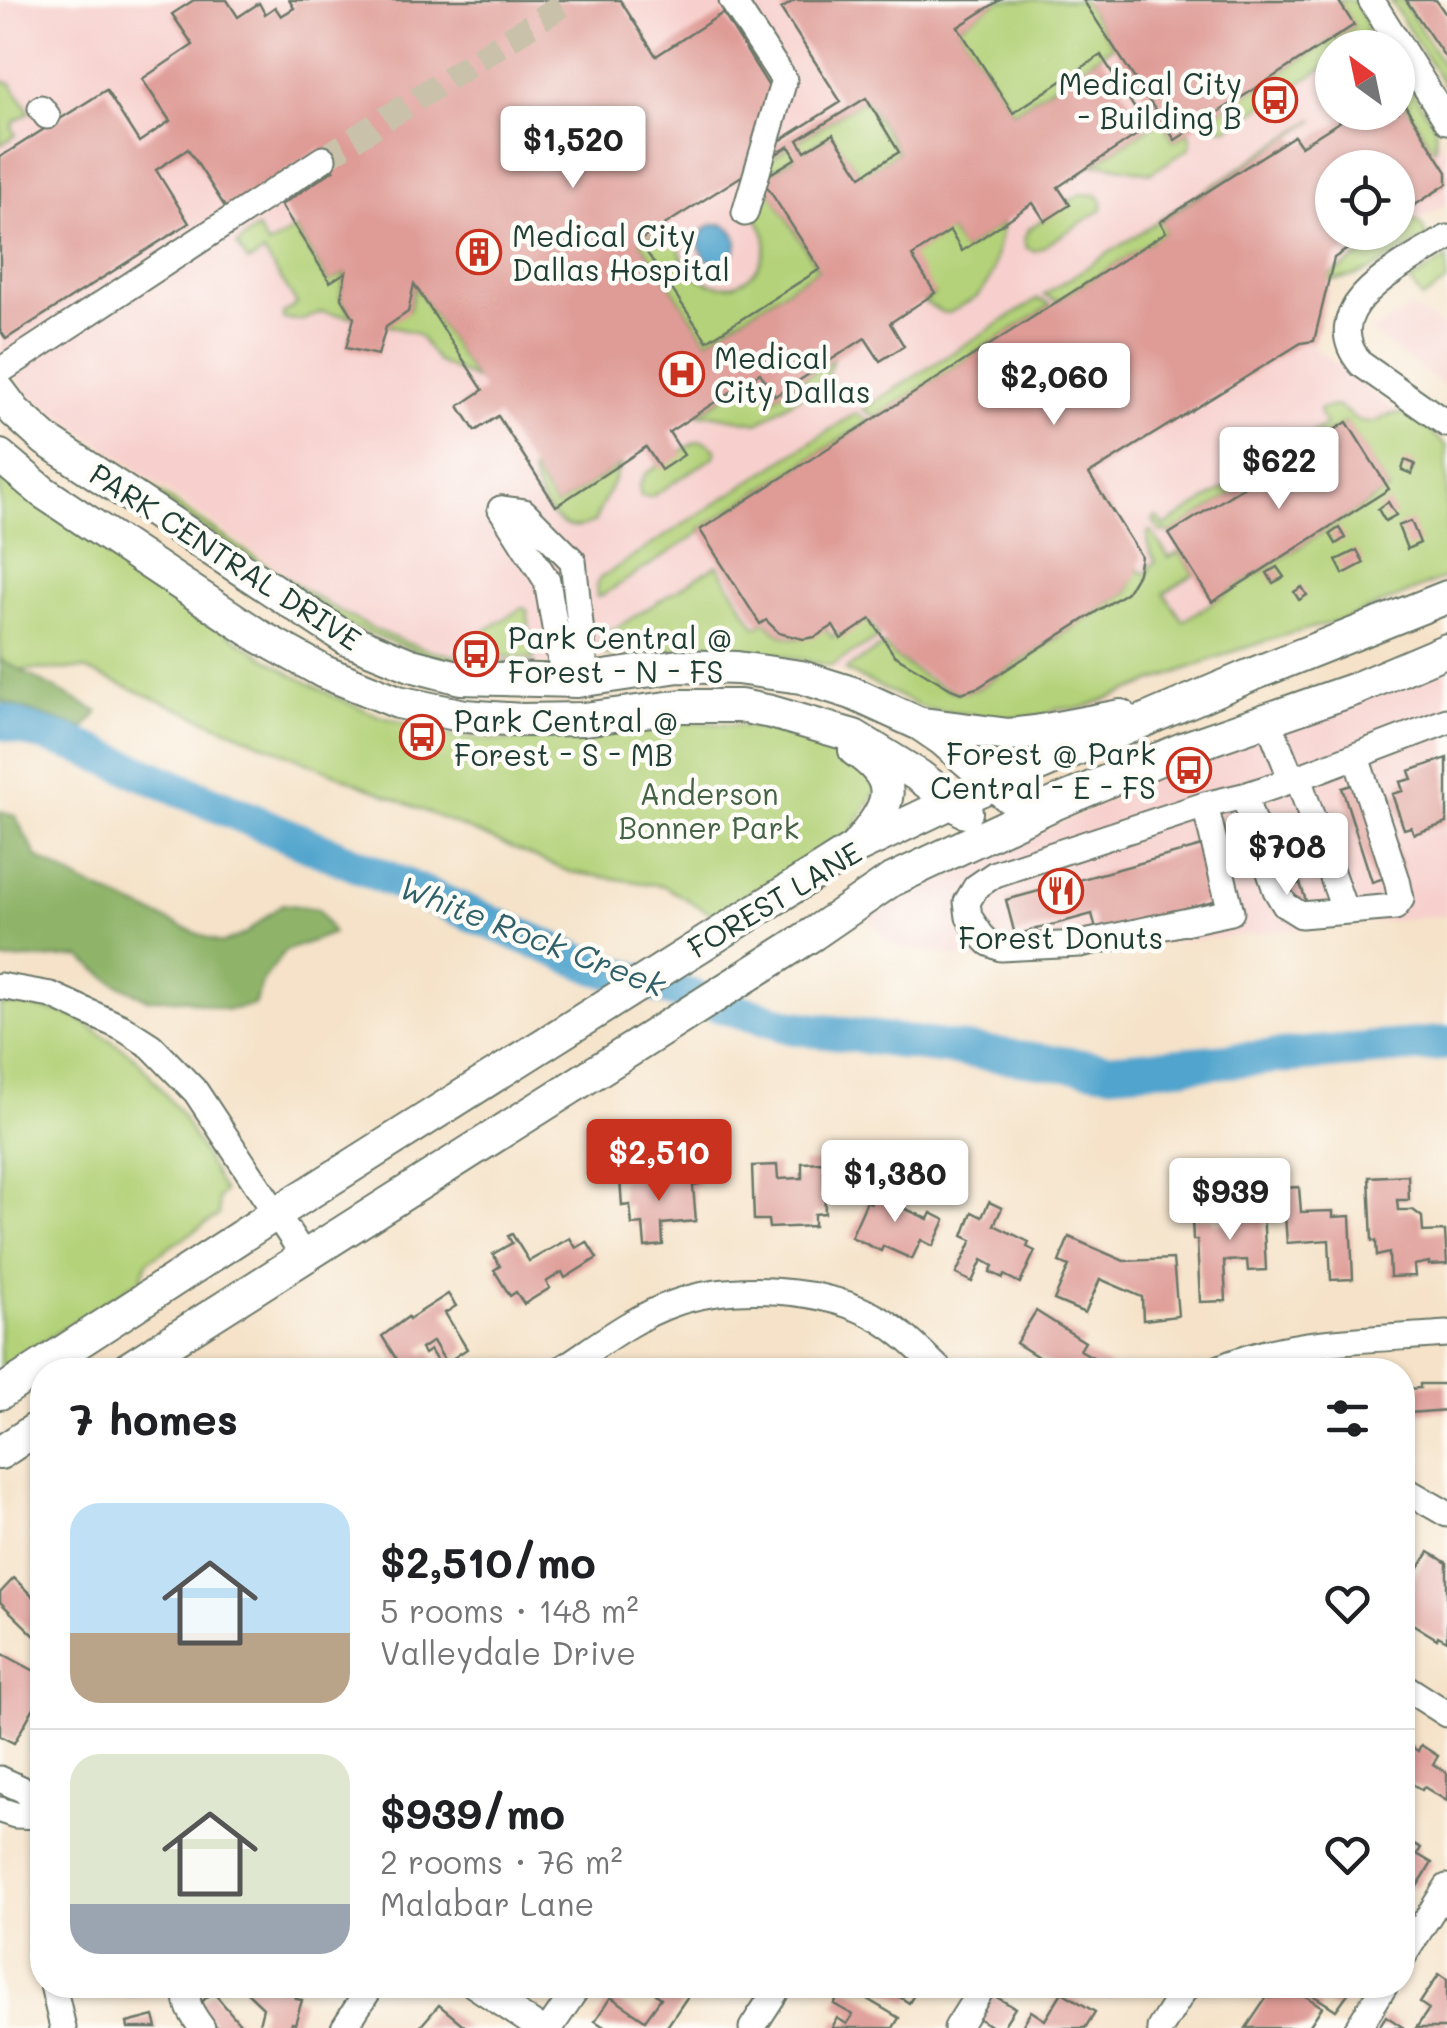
<!DOCTYPE html>
<html lang="en">
<head>
<meta charset="utf-8">
<style>
  body { margin:0; font-family:Mali,sans-serif; background:#f6f6f6; color:#202124; height:100vh; display:flex; flex-direction:column; font-size:38px; white-space:nowrap }
  * { box-sizing:border-box; margin:0 }
  p { font-size:32px; color:#757577 }
  .icon { flex:none; width:55px; height:55px; fill:none; stroke:currentColor; stroke-width:2; stroke-linecap:round; stroke-linejoin:round }
  .map { position:relative; flex:1; overflow:hidden }
  .drawer { position:absolute; left:30px; top:1358px; width:1385px; height:640px; display:flex; flex-direction:column; background:#fff; border-radius:40px; box-shadow:0 2px 8px #0004 }
  .drawer>* { flex:none }
  .needle { width:65px; rotate:327deg }
  .controls { position:absolute; left:1315px; top:30px; display:grid; gap:20px }
  .controls a { display:grid; place-items:center; width:100px; height:100px; border-radius:50%; background:#fff; box-shadow:0 2px 8px #0004; font-size:50px }
  .price { position:absolute; translate:-50% -85px; padding:0 22px; border-radius:10px; background:#fff; color:#222; font-size:32px; line-height:65px; filter:drop-shadow(0 2px 5px #0008) }
  .price::after { content:''; position:absolute; left:50%; top:60px; width:30px; height:22px; margin-left:-15px; background:inherit; clip-path:polygon(0 0,100% 0,50% 100%) }
  .price.on { background:#c8321e; color:#fff }
  ul { padding:0; list-style:none }
  li { display:flex; align-items:center; gap:30px; height:250px; padding:0 40px }
  li+li { border-top:2px solid #e0e0e0 }
  li span { display:grid; place-items:center; flex:none; width:280px; height:200px; border-radius:30px; color:#555 }
  li>.icon { margin-inline-start:auto }
  span .icon { width:120px; height:120px; fill:#fffc; stroke-width:1 }
  li b { font-size:42px }
  h2 { display:flex; justify-content:space-between; align-items:center; height:120px; padding:0 40px; font-size:42px }
  .map>svg:first-child { display:block }
  .built { fill:#f7d0cd; fill-rule:evenodd }
  .green { fill:#b4d279; stroke:#6a8856; stroke-width:2.5 }
  .forest { fill:#8fb469; stroke:#57784e; stroke-width:2.5 }
  .water { fill:#51a4cd; stroke:#387080; stroke-width:2.5 }
  .lines { fill:none; stroke-linecap:round; stroke-linejoin:round }
  .river { stroke:#51a4cd; stroke-width:35 }
  .building { fill:#df9c97; fill-rule:evenodd }
  .minor-tunnel { stroke:#cac1aa; stroke-width:25; stroke-dasharray:25 12; stroke-linecap:butt }
  .minor-casing { stroke:#6a7768; stroke-width:29 }
  .major-casing { stroke:#6a7768; stroke-width:36 }
  .minor { stroke:#fff; stroke-width:25 }
  .major { stroke:#fff; stroke-width:32 }
  .labels { text-anchor:middle; dominant-baseline:central; stroke-width:9; stroke-linejoin:round; paint-order:stroke }
  .poi-label { font-size:30px; fill:#1f3d34; stroke:#fdfcf7; text-anchor:start }
  .street-label { font-size:30px; fill:#1f3d34; stroke:#fdfcf7 }
  .park-label { font-size:30px; fill:#446245; stroke:#fdfcf7 }
  .water-label { font-size:32px; font-style:italic; fill:#30616a; stroke:#fdfcf7 }
</style>
</head>
<body>
<div class="map">
<svg width="1447" height="2028" viewBox="0 0 1447 2028">
  <rect width="100%" height="100%" fill="#fdfcf7"/>
  <filter id="ink" filterUnits="userSpaceOnUse"><feTurbulence type="fractalNoise" baseFrequency=".01" numOctaves="2"/><feDisplacementMap in="SourceGraphic" scale="20" xChannelSelector="R" yChannelSelector="G"/><feConvolveMatrix kernelMatrix="1 2 1 2 8 2 1 2 1" color-interpolation-filters="sRGB"/></filter>
  <filter id="wash" filterUnits="userSpaceOnUse"><feTurbulence type="fractalNoise" baseFrequency=".0048" numOctaves="4" result="noise"/><feDisplacementMap in="SourceGraphic" scale="40" xChannelSelector="R" yChannelSelector="G"/><feGaussianBlur stdDeviation="2.25" result="paint"/><feColorMatrix in="noise" values="0 0 0 0 0 0 0 0 0 0 0 0 0 0 0 0 0 1.4 0 .05"/><feComposite in="paint" operator="in"/></filter>
  <g filter="url(#wash)">
    <rect width="100%" height="100%" fill="#f5e2c8"/>
    <g class="built">
      <path d="M1,0H1346L1378,47L1332,48V112H1398V77L1447,151V203L1332,276L1313,346L1447,450V580L1330,627L1305,631L1241,650L1089,709L1058,711L1042,720L971,716L816,662L688,645L539,665H476L378,639L28,394L0,352ZM1332,168H1398V232H1332Z"/>
      <polygon points="1410,308 1447,329 1447,388 1371,332"/>
      <polygon points="1447,666 1447,915 976,961 890,944 868,916 1168,771"/>
    </g>
    <g class="green">
      <polygon points="1000,0 1083,0 1113,46 1013,112 958,27"/>
      <path d="M1338,0H1354C1365,18 1375,31 1357,47L1332,48V63L1227,128H1220L1209,118L1354,26Z"/>
      <polygon points="1390,0 1402,0 1447,71 1447,90"/>
      <polygon points="1398,79 1410,88 1436,128 1435,148 1433,149 1398,93"/>
      <polygon points="0,80 11,83 30,112 14,122 12,128 16,135 0,145"/>
      <path d="M865,99L898,152L861,176L832,134L762,178L818,269L707,340L640,241L658,232L679,236C676,290 748,306 764,253C771,231 756,224 754,209C753,199 762,174 764,163Z"/>
      <polygon points="1315,119 1161,222 1166,232 1057,301 1044,295"/>
      <polygon points="1161,120 1174,141 1188,132 1191,140 1190,148 1151,173 1103,164 1092,165"/>
      <polygon points="1080,194 1097,195 1102,201 1102,209 1045,246 1035,251 1027,248 1024,238 1030,228"/>
      <path d="M1410,219C1420,221 1424,227 1426,237C1391,258 1365,281 1323,280L1398,232Z"/>
      <polygon points="1003,223 993,272 988,283 977,297 949,313 942,312 924,302 934,294 910,256 949,231 963,251"/>
      <polygon points="257,228 268,246 295,229 329,282 345,273 340,298 353,317 321,312 303,320 283,319 283,314 297,304 264,253 248,262 237,245"/>
      <polygon points="1447,258 1447,282 1422,299 1410,282"/>
      <polygon points="415,286 475,379 438,362 420,337 414,333 386,325 409,310"/>
      <polygon points="1038,299 1051,305 876,417 863,409"/>
      <polygon points="833,360 825,380 758,423 709,414 697,415 760,374 775,397"/>
      <path d="M1336,406C1346,410 1353,419 1363,422C1377,425 1382,416 1393,414C1413,410 1433,435 1447,446V577L1346,619L1285,635L1229,653L1088,706L1078,709L1057,708L1045,716L1005,719L926,709L846,671L848,668L884,645C893,658 941,690 957,692C965,693 973,690 980,688L1128,592L1139,569L1144,574L1150,571L1148,567L1156,562C1151,554 1144,540 1149,531L1152,532L1169,558L1180,552L1194,574L1164,593L1183,621L1389,490L1346,422L1169,534L1166,531L1161,533L1153,520L1155,517L1159,519L1164,526L1326,425L1319,412L1320,409Z"/>
      <path d="M40,408L51,419C105,457 161,493 216,531C283,576 351,627 429,650C464,660 500,662 536,664L529,667L439,660L350,626L69,439L38,412Z"/>
      <polygon points="856,413 869,421 700,529 701,532 603,595 597,597 596,586 600,578"/>
      <polygon points="701,441 708,443 715,449 716,454 712,458 651,497 641,496 639,487 645,474 694,443"/>
      <path d="M621,465L594,522C558,543 537,498 531,470L556,506Z"/>
      <polygon points="0,477 248,647 291,674 338,698 379,716 447,735 505,741 587,736 653,723 692,722 782,729 840,747 879,786 847,839 712,914 664,886 570,872 84,669 0,670"/>
      <path d="M717,565L756,627L766,622C785,644 803,642 826,629L832,637L865,616L879,637L831,666L774,654L713,646L610,656L604,652L601,641L605,635Z"/>
      <polygon points="522,608 527,610 534,659 468,653 470,640"/>
      <polygon points="17,1004 73,1015 136,1058 181,1114 224,1192 218,1199 219,1215 148,1261 140,1280 0,1369 0,1005"/>
    </g>
    <g class="forest">
      <polygon points="0,659 98,712 84,729 0,701"/>
      <polygon points="0,811 15,816 37,857 85,884 221,944 245,934 282,904 318,909 333,933 285,951 263,980 254,1005 228,1010 184,999 147,999 113,982 80,957 0,960"/>
    </g>
    <circle class="water" cx="718" cy="243" r="19"/>
    <g class="lines">
      <polyline class="river" points="0,721 79,746 595,967 792,1027 1111,1070 1447,1043"/>
    </g>
    <g id="blocks">
      <g class="building">
        <path d="M194,0H227L238,17L259,3L265,14L275,7L281,16L294,8L289,0H620L656,56L723,13L771,90L751,159L841,102L781,9L795,0H1000L958,27L1013,113L1101,55L1147,128L1058,187L1070,205L1045,221L1033,203L962,251L950,231L912,256L935,293L890,323L904,346L880,361L865,338L775,396L760,373L669,432L684,455L661,470L646,447L556,506L498,416L475,431L459,406L483,390L414,284L408,312L386,327L378,355L346,348L354,318L341,297L346,272L330,282L281,205L334,170L321,149L227,210L188,149L156,170L189,223L6,339L0,330V157L106,90L139,142L170,121L142,79L193,45L172,14ZM866,98L899,152L861,176L833,134L805,151L798,140ZM789,146L796,158L762,179L820,269L707,341L639,241Z"/>
        <polygon points="1083,0 1338,0 1354,25 1175,140"/>
        <polygon points="1406,0 1436,0 1447,16 1447,60"/>
        <polygon points="1398,94 1447,172 1447,184 1398,216 1398,168 1332,168 1332,232 1373,232 1334,258 1314,341 1301,343 1089,474 1141,556 1138,573 1127,592 979,687 961,693 951,689 894,655 871,619 841,639 833,626 815,637 803,639 779,633 766,620 760,624 700,530 1166,232 1160,222 1294,136 1301,146 1355,112 1398,112"/>
        <polygon points="1347,422 1389,489 1212,602 1169,534"/>
        <polygon points="1405,460 1415,464 1412,474 1402,470"/>
        <polygon points="1388,502 1396,515 1385,521 1378,509"/>
        <polygon points="1411,521 1420,543 1407,549 1398,526"/>
        <polygon points="1339,528 1345,538 1336,544 1330,534"/>
        <polygon points="1357,550 1364,563 1343,574 1336,560"/>
        <polygon points="1277,567 1284,577 1273,583 1267,573"/>
        <polygon points="1302,587 1307,595 1299,600 1294,592"/>
        <polygon points="1447,758 1447,823 1414,834 1411,827 1404,829 1392,794 1403,791 1400,782 1412,779 1409,771"/>
        <polygon points="1374,778 1404,872 1372,882 1342,788"/>
        <polygon points="1202,846 1217,900 1097,932 1092,914 1015,935 1006,900"/>
        <polygon points="1300,883 1306,901 1274,912 1268,895"/>
        <polygon points="823,1162 825,1213 814,1214 814,1226 769,1228 768,1220 754,1220 752,1166 777,1165 778,1179 802,1178 802,1163"/>
        <polygon points="694,1175 698,1176 700,1180 699,1184 693,1186 696,1221 662,1224 663,1245 645,1247 643,1224 632,1225 630,1205 622,1206 620,1179 648,1177 649,1181 690,1178"/>
        <polygon points="1408,1175 1409,1200 1397,1200 1398,1210 1413,1210 1422,1217 1423,1232 1445,1231 1447,1264 1429,1265 1429,1262 1414,1265 1415,1276 1390,1277 1389,1253 1377,1256 1376,1241 1372,1241 1369,1177"/>
        <polygon points="880,1184 904,1195 899,1206 928,1219 931,1213 945,1220 933,1246 921,1240 912,1259 883,1246 881,1251 851,1237 867,1201 871,1203"/>
        <polygon points="1299,1187 1301,1212 1333,1211 1333,1217 1350,1216 1353,1279 1331,1280 1329,1240 1287,1243 1283,1188"/>
        <polygon points="1262,1188 1266,1270 1248,1271 1247,1260 1224,1261 1226,1301 1200,1302 1197,1240 1193,1240 1192,1218 1213,1217 1213,1223 1234,1222 1232,1190"/>
        <polygon points="989,1202 1002,1208 994,1225 1029,1242 1027,1247 1035,1251 1020,1283 1004,1275 1003,1278 990,1272 993,1266 982,1260 972,1282 956,1274 972,1240 963,1236 972,1212 982,1217"/>
        <polygon points="512,1234 529,1261 570,1238 576,1248 587,1242 597,1258 565,1278 562,1272 546,1282 550,1288 524,1304 516,1292 510,1296 494,1270 500,1266 493,1254 512,1243 508,1236"/>
        <polygon points="1069,1237 1124,1261 1173,1259 1178,1316 1143,1320 1142,1297 1100,1279 1085,1313 1054,1300 1069,1266 1059,1262"/>
        <polygon points="448,1294 456,1306 445,1313 467,1349 446,1363 433,1341 421,1349 424,1354 430,1350 440,1366 433,1370 403,1370 382,1336 408,1317 409,1319"/>
        <polygon points="1036,1311 1085,1342 1080,1350 1111,1367 1109,1370 1059,1370 1016,1343"/>
        <rect x="739" y="1361" width="44" height="9"/>
        <polygon points="1407,1377 1408,1389 1420,1388 1420,1384 1446,1384 1447,1410 1409,1413 1410,1419 1402,1419 1402,1378"/>
        <polygon points="1429,1552 1447,1563 1447,1641 1438,1636 1437,1639 1406,1620 1407,1617 1402,1614 1402,1595"/>
        <polygon points="14,1578 42,1606 42,1643 0,1602 0,1593"/>
        <polygon points="3,1654 42,1675 42,1693 14,1743 0,1736 0,1659"/>
        <polygon points="1407,1744 1418,1751 1421,1745 1438,1756 1433,1764 1447,1773 1447,1801 1424,1787 1422,1790 1412,1784 1402,1799 1402,1752"/>
        <polygon points="1402,1837 1421,1848 1417,1854 1432,1863 1416,1888 1402,1879"/>
        <polygon points="1439,1974 1447,1979 1447,2028 1416,2028 1429,2009 1420,2003"/>
        <polygon points="119,1985 141,1985 143,1994 126,1997 124,1990 120,1991"/>
        <polygon points="247,1985 293,1985 296,1999 302,2000 295,2024 292,2023 290,2028 258,2028 263,2008 243,1989"/>
        <polygon points="662,1985 679,1985 690,1993 666,2028 606,2028 595,2021 611,1997 645,2020 661,1998 656,1994"/>
        <polygon points="881,1985 920,1985 909,2003"/>
        <polygon points="1091,1985 1117,1985 1110,1996"/>
        <polygon points="1279,1985 1289,1985 1322,2007 1308,2028 1246,2028 1267,1997 1270,1998"/>
        <polygon points="1297,1985 1354,1985 1336,2010"/>
        <polygon points="845,1986 899,2018 893,2028 832,2028 837,2018 847,2024 853,2015 834,2004"/>
        <polygon points="213,1992 241,2025 238,2028 217,2028 198,2005"/>
        <polygon points="1062,1992 1095,2012 1085,2028 1021,2028 1031,2011 1045,2020"/>
        <polygon points="993,1995 1015,2008 1002,2028 994,2028 978,2018"/>
        <polygon points="439,2005 467,2028 419,2028"/>
        <polygon points="154,2016 157,2028 128,2028 127,2023"/>
        <polygon points="1386,2016 1404,2028 1378,2028"/>
      </g>
    </g>
  </g>
  <g filter="url(#ink)">
    <use href="#blocks" fill-opacity="0" stroke="#6a7768" stroke-width="2.5"/>
    <g class="lines">
      <polyline class="minor-tunnel" points="323,159 570,0"/>
      <defs>
        <g id="minor">
          <polyline points="732,0 784,80 745,213"/>
          <polyline points="1371,0 1447,121"/>
          <polyline points="41,108 47,116"/>
          <path d="M1447,238C1407,263 1312,306 1361,364L1447,424"/>
          <polyline points="0,371 323,159"/>
          <polyline points="501,509 524,512 573,561 584,660 577,681"/>
          <polyline points="501,509 547,581 561,662 577,681"/>
          <polyline points="1268,720 1292,780 1447,721"/>
          <polyline points="1298,778 1344,909"/>
          <polyline points="1244,796 1276,890 1285,905 1301,915 1395,907 1401,899 1397,880 1356,757"/>
          <polyline points="1205,805 1231,912 1080,944 1001,948 989,943 981,935 969,917 967,902 976,887 995,874 1205,805 1244,796 1292,780"/>
          <polyline points="0,986 51,995 123,1028 151,1046 196,1092 304,1256"/>
          <path d="M560,1370C596,1347 632,1318 672,1304C732,1282 826,1287 881,1320C904,1334 921,1352 940,1370"/>
          <path d="M1215,1370C1287,1338 1370,1340 1447,1334"/>
          <polyline points="1402,1488 1447,1514"/>
          <polyline points="1402,1685 1447,1714"/>
          <polyline points="0,1779 24,1790 42,1808"/>
          <polyline points="0,1810 15,1815 42,1816"/>
          <polyline points="1402,1958 1447,1887"/>
          <polyline points="53,1985 63,2028"/>
          <path d="M189,1985C183,2002 192,2014 202,2028"/>
          <polyline points="474,1985 539,2028"/>
          <polyline points="344,2028 372,1985"/>
          <polyline points="550,2028 579,1985"/>
          <polyline points="752,2028 780,1985"/>
          <polyline points="957,2028 984,1985"/>
          <polyline points="1160,2028 1187,1985"/>
          <polyline points="1358,2028 1385,1985"/>
        </g>
        <g id="major">
          <polyline points="0,392 15,412 46,440 347,639 411,665 461,678 577,681 679,666 737,668 801,677 852,693 920,724 942,739 1008,796"/>
          <polyline points="0,456 43,492 259,636 324,672 398,702 465,716 522,720 584,719 682,706 740,706 771,712 854,736 919,776 966,812"/>
          <polyline points="923,724 1009,735 1036,732 1121,716"/>
          <path d="M855,750C904,783 889,806 858,844"/>
          <polyline points="126,1370 813,934 890,881 1049,806 1185,748 1355,689 1447,650"/>
          <polyline points="0,1393 277,1213 855,848 952,802 1251,675 1447,597"/>
          <polyline points="0,1453 42,1425"/>
        </g>
      </defs>
      <use href="#minor" class="minor-casing"/>
      <use href="#major" class="major-casing"/>
      <use href="#minor" class="minor"/>
      <use href="#major" class="major"/>
    </g>
  </g>
  <defs>
    <symbol id="bus-ring" viewBox="-11 -11 22 22"><circle r="9.5" fill="#fdfcf7" stroke="#c8321e" stroke-width="1.5"/><path d="M-5-6H5V4H4V6H2V4H-2V6H-4V4H-5ZM-3.5-4V0h7V-4ZM-3.5 1.2v1.5H-2V1.2ZM2 1.2v1.5H3.5V1.2Z" fill="#c8321e"/></symbol>
    <symbol id="building-ring" viewBox="-11 -11 22 22"><circle r="9.5" fill="#fdfcf7" stroke="#c8321e" stroke-width="1.5"/><path d="M-4-6H4V6H1V3H-1V6H-4ZM-2.5-4.3h1.7v1.8h-1.7ZM.8-4.3h1.7v1.8H.8ZM-2.5-1h1.7V.8h-1.7ZM.8-1h1.7V.8H.8Z" fill="#c8321e"/></symbol>
    <symbol id="hospital-ring" viewBox="-11 -11 22 22"><circle r="9.5" fill="#fdfcf7" stroke="#c8321e" stroke-width="1.5"/><path d="M-5-5h3v3.5h4V-5h3V5h-3V1.5h-4V5h-3Z" fill="#c8321e"/></symbol>
    <symbol id="restaurant-ring" viewBox="-11 -11 22 22"><circle r="9.5" fill="#fdfcf7" stroke="#c8321e" stroke-width="1.5"/><path d="M-5-6h1v4h1v-4h1v4h1v-4h1v5L-1.5 .5V6h-2V.5L-5-1ZM5-6V6H3V1.5H1.5Q1.5-4 5-6Z" fill="#c8321e"/></symbol>
  </defs>
  <g fill-rule="evenodd">
    <use href="#bus-ring" x="1250" y="75" width="50" height="50"/>
    <use href="#building-ring" x="454" y="227" width="50" height="50"/>
    <use href="#hospital-ring" x="657" y="349" width="50" height="50"/>
    <use href="#bus-ring" x="451" y="629" width="50" height="50"/>
    <use href="#bus-ring" x="397" y="712" width="50" height="50"/>
    <use href="#bus-ring" x="1164" y="745" width="50" height="50"/>
    <use href="#restaurant-ring" x="1036" y="866" width="50" height="50"/>
  </g>
  <g class="labels">
    <g class="poi-label">
      <text x="1242" y="83" text-anchor="end">Medical City<tspan x="1242" dy="34">- Building B</tspan></text>
      <text x="512" y="235">Medical City<tspan x="512" dy="34">Dallas Hospital</tspan></text>
      <text x="714" y="357">Medical<tspan x="714" dy="34">City Dallas</tspan></text>
      <text x="508" y="637">Park Central @<tspan x="508" dy="34">Forest - N - FS</tspan></text>
      <text x="454" y="720">Park Central @<tspan x="454" dy="34">Forest - S - MB</tspan></text>
      <text x="1156" y="753" text-anchor="end">Forest @ Park<tspan x="1156" dy="34">Central - E - FS</tspan></text>
      <text x="1061" y="937" text-anchor="middle">Forest Donuts</text>
    </g>
    <g class="street-label">
      <text transform="translate(226 556) rotate(33)">PARK CENTRAL DRIVE</text>
      <text transform="translate(774 899) rotate(-31)">FOREST LANE</text>
    </g>
    <g class="park-label">
      <text x="709" y="793">Anderson<tspan x="709" dy="34">Bonner Park</tspan></text>
    </g>
    <g class="water-label">
      <text transform="translate(533 935) rotate(21)">White Rock Creek</text>
    </g>
  </g>
</svg>
<div class="controls">
<a><svg class="needle" viewBox="-14 -14 28 28"><path d="M0-13l5 13h-10z" fill="#e53935"/><path d="M0 13l5-13h-10z" fill="#757577"/></svg></a>
<a><svg class="icon" aria-label="locate" viewBox="0 0 24 24"><circle cx="12" cy="12" r="6"/><path d="M12 2v4M12 18v4M2 12h4M18 12h4"/></svg></a>
</div>
<b class="price" style="left:573px;top:191px">$1,520</b>
<b class="price" style="left:1054px;top:428px">$2,060</b>
<b class="price" style="left:1279px;top:512px">$622</b>
<b class="price" style="left:1287px;top:898px">$708</b>
<b class="price on" style="left:659px;top:1204px">$2,510</b>
<b class="price" style="left:895px;top:1225px">$1,380</b>
<b class="price" style="left:1230px;top:1243px">$939</b>
<section class="drawer">
<h2>7 homes<svg class="icon" aria-label="filters" viewBox="0 0 24 24"><path d="M4 7h16M4 17h16"/><circle cx="9" cy="7" r="2"/><circle cx="15" cy="17" r="2"/></svg></h2>
<ul>
<li><span style="background:linear-gradient(#bfe0f5 65%,#b9a48a 0)"><svg class="icon" aria-label="home" viewBox="0 0 24 24"><path d="M3 11l9-7 9 7M6 9v11h12V9"/></svg></span><div><b>$2,510/mo</b><p>5 rooms · 148 m²</p><p>Valleydale Drive</p></div><svg class="icon" aria-label="heart" viewBox="0 0 24 24"><path d="M12 20l-8-8c-3-5 5-10 8-4 3-6 11-1 8 4z"/></svg></li>
<li><span style="background:linear-gradient(#dfe7d0 75%,#9aa5b1 0)"><svg class="icon" aria-label="home" viewBox="0 0 24 24"><path d="M3 11l9-7 9 7M6 9v11h12V9"/></svg></span><div><b>$939/mo</b><p>2 rooms · 76 m²</p><p>Malabar Lane</p></div><svg class="icon" aria-label="heart" viewBox="0 0 24 24"><path d="M12 20l-8-8c-3-5 5-10 8-4 3-6 11-1 8 4z"/></svg></li>
</ul>
</section>
</div>
</body>
</html>
